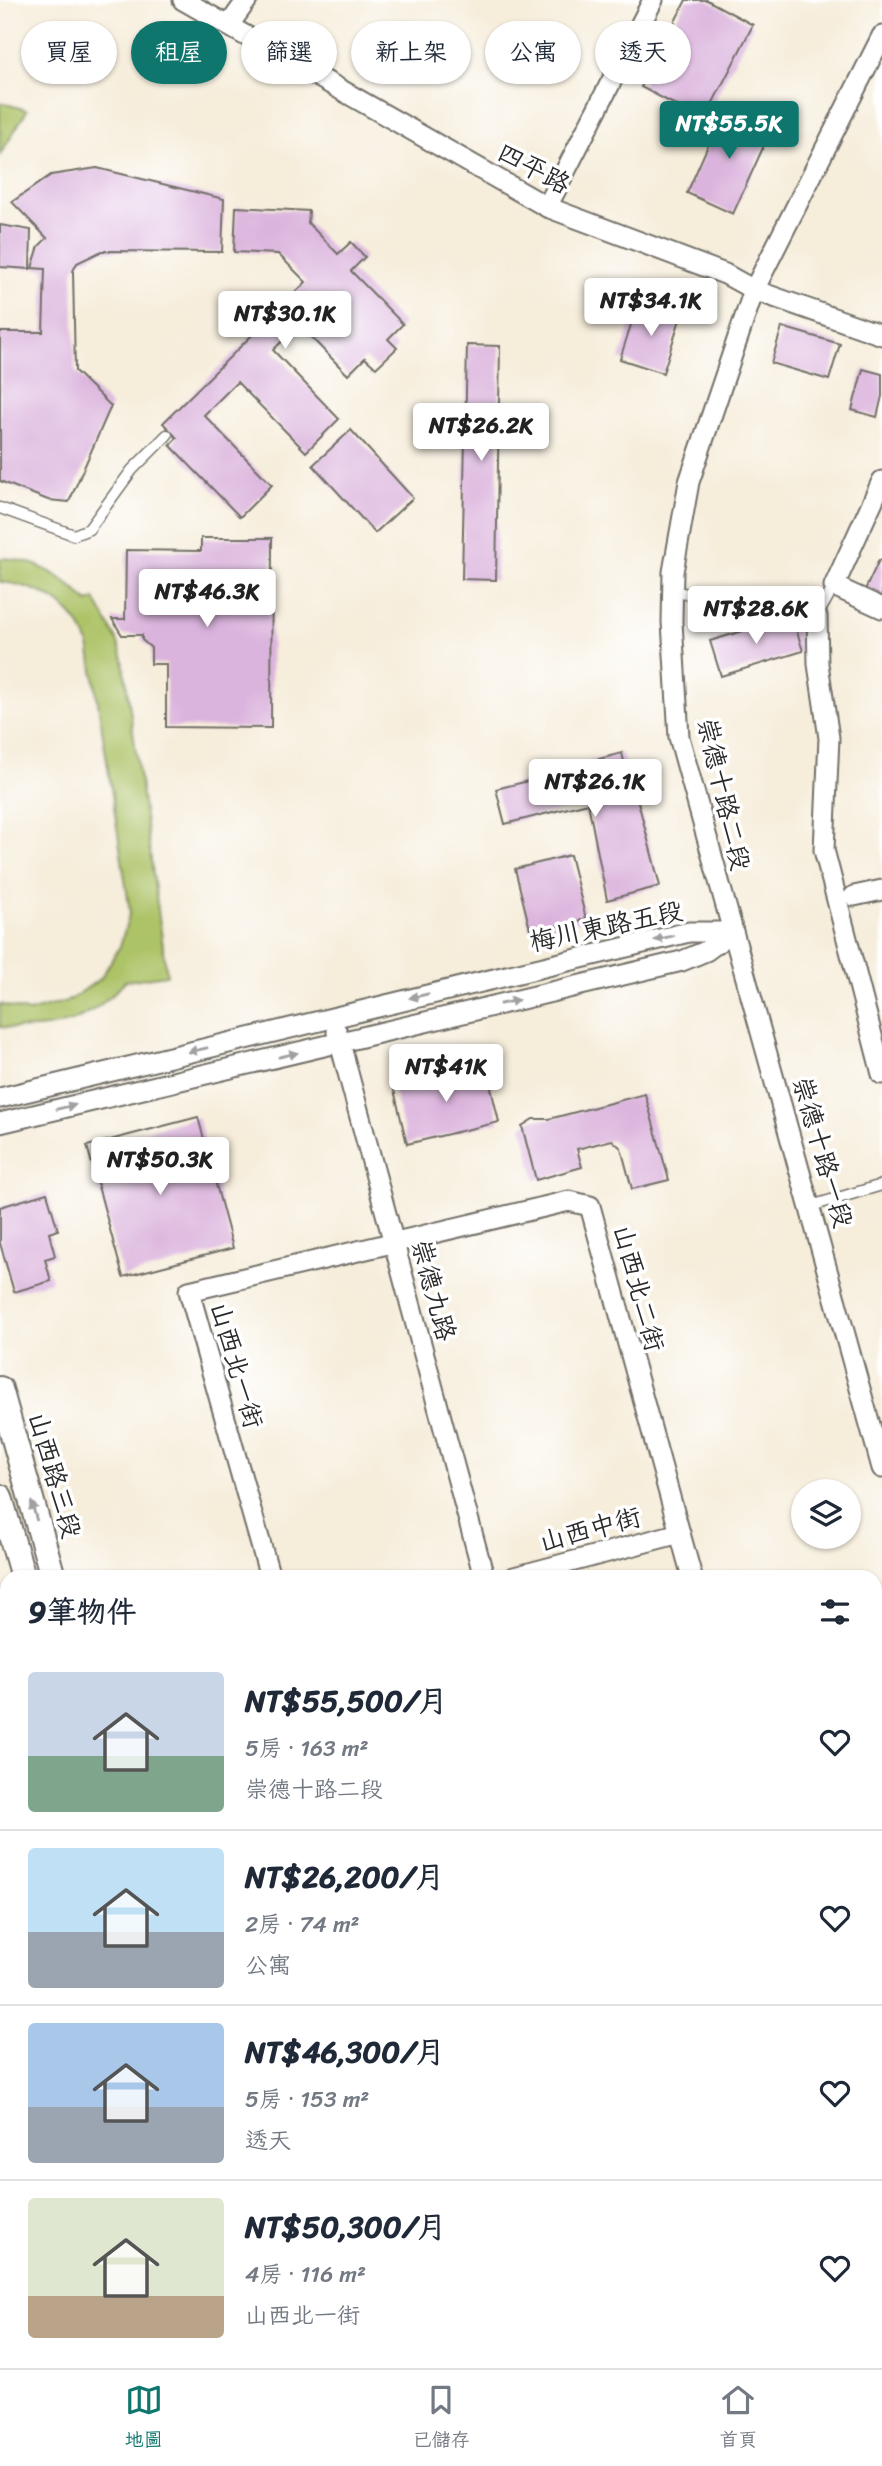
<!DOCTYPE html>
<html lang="zh-TW">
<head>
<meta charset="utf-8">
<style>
  body { margin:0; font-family:Sriracha,"LXGW WenKai TC",sans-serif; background:#f6f6f7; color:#1f2937; height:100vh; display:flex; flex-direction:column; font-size:26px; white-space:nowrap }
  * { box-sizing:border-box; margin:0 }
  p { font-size:23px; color:#747a83 }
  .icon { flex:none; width:38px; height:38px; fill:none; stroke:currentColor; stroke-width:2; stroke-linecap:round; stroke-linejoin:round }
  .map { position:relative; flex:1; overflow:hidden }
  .details { position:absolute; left:0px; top:1570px; width:882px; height:800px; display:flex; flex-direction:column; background:#fff; border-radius:21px 21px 0 0; box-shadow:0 2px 5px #0004 }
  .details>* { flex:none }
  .top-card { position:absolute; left:21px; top:21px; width:840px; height:63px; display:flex; gap:14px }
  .controls { position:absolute; left:791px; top:1479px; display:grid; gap:14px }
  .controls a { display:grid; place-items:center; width:70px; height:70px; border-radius:50%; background:#fff; box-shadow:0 2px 5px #0004; font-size:35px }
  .price { position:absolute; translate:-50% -60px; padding:0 16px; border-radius:7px; background:#fff; color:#222; font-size:23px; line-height:46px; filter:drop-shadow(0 2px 4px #0008) }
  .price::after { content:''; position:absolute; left:50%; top:42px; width:21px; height:16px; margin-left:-10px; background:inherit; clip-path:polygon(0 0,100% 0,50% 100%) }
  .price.current { background:#0f766e; color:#fff }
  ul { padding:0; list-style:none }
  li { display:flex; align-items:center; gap:21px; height:175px; padding:0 28px }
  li+li { border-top:2px solid #e0e1e3 }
  li span { display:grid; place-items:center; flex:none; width:196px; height:140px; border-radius:7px; color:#555 }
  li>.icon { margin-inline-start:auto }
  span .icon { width:84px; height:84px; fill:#fffc; stroke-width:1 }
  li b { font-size:30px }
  h2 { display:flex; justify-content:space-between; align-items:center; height:84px; padding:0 28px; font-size:30px }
  .pill { padding:0 24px; border-radius:32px; background:#fff; box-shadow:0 2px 5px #0004; font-size:24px; line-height:63px }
  .pill.current { background:#0f766e; color:#fff }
  .menu { display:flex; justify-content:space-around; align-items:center; height:98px; border-top:2px solid #e0e1e3; background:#fff; font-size:19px; color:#747a83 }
  .menu a { display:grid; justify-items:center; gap:4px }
  .menu .current { color:#0f766e }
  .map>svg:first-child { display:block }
  .green { fill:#adc367; stroke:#6c7749; stroke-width:2 }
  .building { fill:#dbb4dd }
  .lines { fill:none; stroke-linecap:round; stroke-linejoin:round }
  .service-casing { stroke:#726f68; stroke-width:13 }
  .minor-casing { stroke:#726f68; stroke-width:23 }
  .tertiary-casing { stroke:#726f68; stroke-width:28 }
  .secondary-casing { stroke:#726f68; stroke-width:32 }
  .service { stroke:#fff; stroke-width:10 }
  .minor { stroke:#fff; stroke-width:19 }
  .tertiary { stroke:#fff; stroke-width:24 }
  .secondary { stroke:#fce5cf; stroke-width:28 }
  .oneway { fill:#a0a0a0 }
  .labels { text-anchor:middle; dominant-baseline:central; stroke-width:7; stroke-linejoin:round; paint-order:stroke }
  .street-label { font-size:26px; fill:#2b2b2b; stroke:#fff }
</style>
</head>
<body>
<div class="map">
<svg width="882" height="2368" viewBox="0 0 882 2368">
  <rect width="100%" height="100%" fill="#fff"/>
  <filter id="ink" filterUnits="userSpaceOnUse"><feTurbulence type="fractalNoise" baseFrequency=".0143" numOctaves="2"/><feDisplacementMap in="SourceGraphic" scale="14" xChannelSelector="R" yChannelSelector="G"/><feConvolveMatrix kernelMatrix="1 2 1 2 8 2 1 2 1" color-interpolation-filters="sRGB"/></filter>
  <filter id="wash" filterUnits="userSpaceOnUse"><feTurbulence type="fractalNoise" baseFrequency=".00686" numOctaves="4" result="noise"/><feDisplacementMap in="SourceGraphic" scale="28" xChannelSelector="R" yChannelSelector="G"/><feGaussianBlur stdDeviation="1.57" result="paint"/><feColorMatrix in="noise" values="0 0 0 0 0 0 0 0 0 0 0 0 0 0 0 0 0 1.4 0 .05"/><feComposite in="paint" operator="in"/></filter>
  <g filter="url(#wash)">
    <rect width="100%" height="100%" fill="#f6edda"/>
    <g class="green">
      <polygon points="0,102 27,110 0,155"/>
      <path d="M0,558C37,559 63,577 88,602L95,599L117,640L123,659L167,975L125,981C90,1022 53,1033 0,1027V1004L29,1012L70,1000L101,978L120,946L130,912L89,644C73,605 41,586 0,582Z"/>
      <polygon points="882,2080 882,2124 875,2130 875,2082"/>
      <polygon points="300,2363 300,2362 379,2363 361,2368 301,2368"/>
    </g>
    <g id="blocks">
      <g class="building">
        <polygon points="686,0 707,0 753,25 704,120 641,87"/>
        <polygon points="724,109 771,130 733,214 687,193"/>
        <polygon points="97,168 224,199 222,252 102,251 77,263 73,271 75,371 111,406 69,502 48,500 0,481 0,332 43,332 45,269 32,268 39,246 47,238 12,202 51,175"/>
        <polygon points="236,207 309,211 308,223 338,254 351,242 365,257 351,271 403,324 388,339 397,348 376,368 365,358 348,375 299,325 273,350 339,419 306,452 237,382 204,415 272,485 240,517 170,445 177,438 163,423 306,282 278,254 234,252"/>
        <polygon points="0,225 31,230 30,269 0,267"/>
        <polygon points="638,303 681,316 663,373 620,359"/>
        <polygon points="782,327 840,344 829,380 771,363"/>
        <polygon points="467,345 500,346 496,580 462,579"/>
        <polygon points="863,369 882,374 882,396 877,417 852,410"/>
        <polygon points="351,430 413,498 375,533 313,465"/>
        <polygon points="201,538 272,538 271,728 166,727 166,664 151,664 151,648 142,640 142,635 122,635 112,619 125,619 126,550 201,551"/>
        <polygon points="879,560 882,561 882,600 864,592"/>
        <polygon points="792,616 803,651 721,676 710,641"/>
        <polygon points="622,753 632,795 636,794 660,886 607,900 588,803 505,824 496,789 585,767 584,763"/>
        <polygon points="570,855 586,919 531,933 515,869"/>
        <polygon points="485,1063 499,1122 407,1144 393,1086"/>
        <polygon points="645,1094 669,1180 632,1189 621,1148 612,1140 577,1149 582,1167 536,1180 522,1126 533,1119 549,1119"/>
        <polygon points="198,1117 233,1248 123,1277 87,1146"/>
        <polygon points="47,1193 58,1230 49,1233 55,1256 45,1259 51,1281 14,1292 0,1243 0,1207"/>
        <polygon points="882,1909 882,1982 875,1984 875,1911"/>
        <polygon points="0,2050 7,2071 7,2081 0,2083"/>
        <polygon points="5,2159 7,2222 0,2224 0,2160"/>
        <polygon points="17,2362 68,2362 70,2368 18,2368"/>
        <polygon points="109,2362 199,2362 201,2368 110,2368"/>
        <polygon points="495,2362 576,2362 578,2368 480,2368"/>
        <polygon points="728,2362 798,2362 798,2363 783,2368 730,2368"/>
        <polygon points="805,2362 854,2362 855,2368 806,2368"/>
      </g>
    </g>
  </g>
  <g filter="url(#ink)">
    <use href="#blocks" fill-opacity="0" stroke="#726f68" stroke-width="2"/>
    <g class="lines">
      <defs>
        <g id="service">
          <polyline points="0,508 74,535 89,529 132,470 167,435"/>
          <polyline points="674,592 749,602 817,616 834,586"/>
          <polyline points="811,1206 882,1185"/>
        </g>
        <g id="minor">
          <polyline points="183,0 547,207 725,274 754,290 882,335"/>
          <polyline points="229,25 247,0"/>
          <polyline points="882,36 754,290 689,482 673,572 672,622 679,737 882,1468"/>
          <polyline points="547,207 653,0"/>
          <polyline points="882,481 834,586 882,608"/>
          <polyline points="817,616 818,664 829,738 824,850 882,1074"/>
          <polyline points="854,896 882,890"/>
          <polyline points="337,1032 484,1577"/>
          <polyline points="0,1098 689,932 732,932"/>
          <polyline points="0,1123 682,961 706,951 732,932"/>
          <polyline points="270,1577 189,1291 569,1201 590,1206 692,1577"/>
          <polyline points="514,1577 680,1533"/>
          <polyline points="0,1701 7,1699"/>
          <polyline points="696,2362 698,2368"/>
        </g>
        <g id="tertiary">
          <polyline points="0,1389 53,1577"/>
          <polyline points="0,1497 23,1577"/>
          <polyline points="875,2176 882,2170"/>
          <polyline points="248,2362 250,2368"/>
          <polyline points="272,2362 273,2368"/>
          <polyline points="420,2368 436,2362"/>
        </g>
        <g id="secondary">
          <polyline points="875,2025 882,2023"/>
          <polyline points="875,2057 882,2056"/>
          <polyline points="0,2254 7,2252"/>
          <polyline points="0,2286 7,2284"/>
        </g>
      </defs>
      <use href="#service" class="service-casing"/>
      <use href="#minor" class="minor-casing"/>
      <use href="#tertiary" class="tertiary-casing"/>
      <use href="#secondary" class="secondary-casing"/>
      <use href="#service" class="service"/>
      <use href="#minor" class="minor"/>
      <use href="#tertiary" class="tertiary"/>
      <use href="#secondary" class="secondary"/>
    </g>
    <defs><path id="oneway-solid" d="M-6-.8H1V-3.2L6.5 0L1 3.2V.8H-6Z" transform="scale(1.75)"/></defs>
    <g class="oneway">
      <use href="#oneway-solid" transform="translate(664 938) rotate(167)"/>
      <use href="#oneway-solid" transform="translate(419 996) rotate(167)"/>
      <use href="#oneway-solid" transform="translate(509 1002) rotate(-13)"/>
      <use href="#oneway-solid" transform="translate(198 1050) rotate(167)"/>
      <use href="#oneway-solid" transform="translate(288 1055) rotate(-13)"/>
      <use href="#oneway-solid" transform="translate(66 1107) rotate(-13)"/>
      <use href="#oneway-solid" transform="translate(34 1511) rotate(-106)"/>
    </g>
  </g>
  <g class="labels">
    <g class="street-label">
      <text transform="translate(534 168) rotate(28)">四平路</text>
      <text transform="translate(724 794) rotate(77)">崇德十路二段</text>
      <text transform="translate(606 926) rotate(-12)">梅川東路五段</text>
      <text transform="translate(823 1152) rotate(74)">崇德十路一段</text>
      <text transform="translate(639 1288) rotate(75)">山西北二街</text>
      <text transform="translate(434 1290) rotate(75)">崇德九路</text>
      <text transform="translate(237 1365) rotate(74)">山西北一街</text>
      <text transform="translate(55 1475) rotate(74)">山西路三段</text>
      <text transform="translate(590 1529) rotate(-15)">山西中街</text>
    </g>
  </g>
</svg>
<div class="controls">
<a><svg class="icon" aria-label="layers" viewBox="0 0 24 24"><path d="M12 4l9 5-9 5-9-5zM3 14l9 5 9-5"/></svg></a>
</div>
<b class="price current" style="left:729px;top:161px">NT$55.5K</b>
<b class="price" style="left:651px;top:338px">NT$34.1K</b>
<b class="price" style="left:285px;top:351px">NT$30.1K</b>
<b class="price" style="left:481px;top:463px">NT$26.2K</b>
<b class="price" style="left:207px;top:629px">NT$46.3K</b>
<b class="price" style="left:756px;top:646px">NT$28.6K</b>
<b class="price" style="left:595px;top:819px">NT$26.1K</b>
<b class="price" style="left:446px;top:1104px">NT$41K</b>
<b class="price" style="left:160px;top:1197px">NT$50.3K</b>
<div class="top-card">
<a class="pill">買屋</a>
<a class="pill current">租屋</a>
<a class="pill">篩選</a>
<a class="pill">新上架</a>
<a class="pill">公寓</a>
<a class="pill">透天</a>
</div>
<section class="details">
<h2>9筆物件<svg class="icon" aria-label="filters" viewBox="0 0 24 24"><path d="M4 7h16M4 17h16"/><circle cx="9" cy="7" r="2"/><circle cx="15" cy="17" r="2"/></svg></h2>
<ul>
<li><span style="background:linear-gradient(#c9d6e8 60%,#7fa58c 0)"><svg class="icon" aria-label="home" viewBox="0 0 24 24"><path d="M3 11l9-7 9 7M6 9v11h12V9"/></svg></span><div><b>NT$55,500/月</b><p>5房 · 163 m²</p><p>崇德十路二段</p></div><svg class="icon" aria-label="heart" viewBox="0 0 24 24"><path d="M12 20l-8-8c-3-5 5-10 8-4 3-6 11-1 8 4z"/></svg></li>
<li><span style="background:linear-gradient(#bfe0f5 60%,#9aa5b1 0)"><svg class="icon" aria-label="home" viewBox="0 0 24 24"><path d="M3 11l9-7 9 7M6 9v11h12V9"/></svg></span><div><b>NT$26,200/月</b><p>2房 · 74 m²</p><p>公寓</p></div><svg class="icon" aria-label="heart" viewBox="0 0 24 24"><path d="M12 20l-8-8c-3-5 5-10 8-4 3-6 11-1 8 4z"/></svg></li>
<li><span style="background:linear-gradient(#a9c7e8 60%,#9aa5b1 0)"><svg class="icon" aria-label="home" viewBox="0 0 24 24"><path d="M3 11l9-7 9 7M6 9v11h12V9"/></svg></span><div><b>NT$46,300/月</b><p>5房 · 153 m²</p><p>透天</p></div><svg class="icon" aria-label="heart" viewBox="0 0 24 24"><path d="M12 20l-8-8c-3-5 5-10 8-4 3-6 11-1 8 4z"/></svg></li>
<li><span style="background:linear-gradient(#dfe7d0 70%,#b9a48a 0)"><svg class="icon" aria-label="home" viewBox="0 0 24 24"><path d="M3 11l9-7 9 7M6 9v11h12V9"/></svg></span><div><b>NT$50,300/月</b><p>4房 · 116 m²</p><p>山西北一街</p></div><svg class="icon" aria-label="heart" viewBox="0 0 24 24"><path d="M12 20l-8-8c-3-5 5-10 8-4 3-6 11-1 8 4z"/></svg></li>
</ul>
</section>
</div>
<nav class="menu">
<a class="current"><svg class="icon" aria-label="map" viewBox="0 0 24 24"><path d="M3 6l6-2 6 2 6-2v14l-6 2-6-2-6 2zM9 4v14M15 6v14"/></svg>地圖</a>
<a><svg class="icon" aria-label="saved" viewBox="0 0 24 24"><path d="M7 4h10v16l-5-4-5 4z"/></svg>已儲存</a>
<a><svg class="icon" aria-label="home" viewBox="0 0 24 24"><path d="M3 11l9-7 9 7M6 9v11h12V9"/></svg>首頁</a>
</nav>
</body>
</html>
